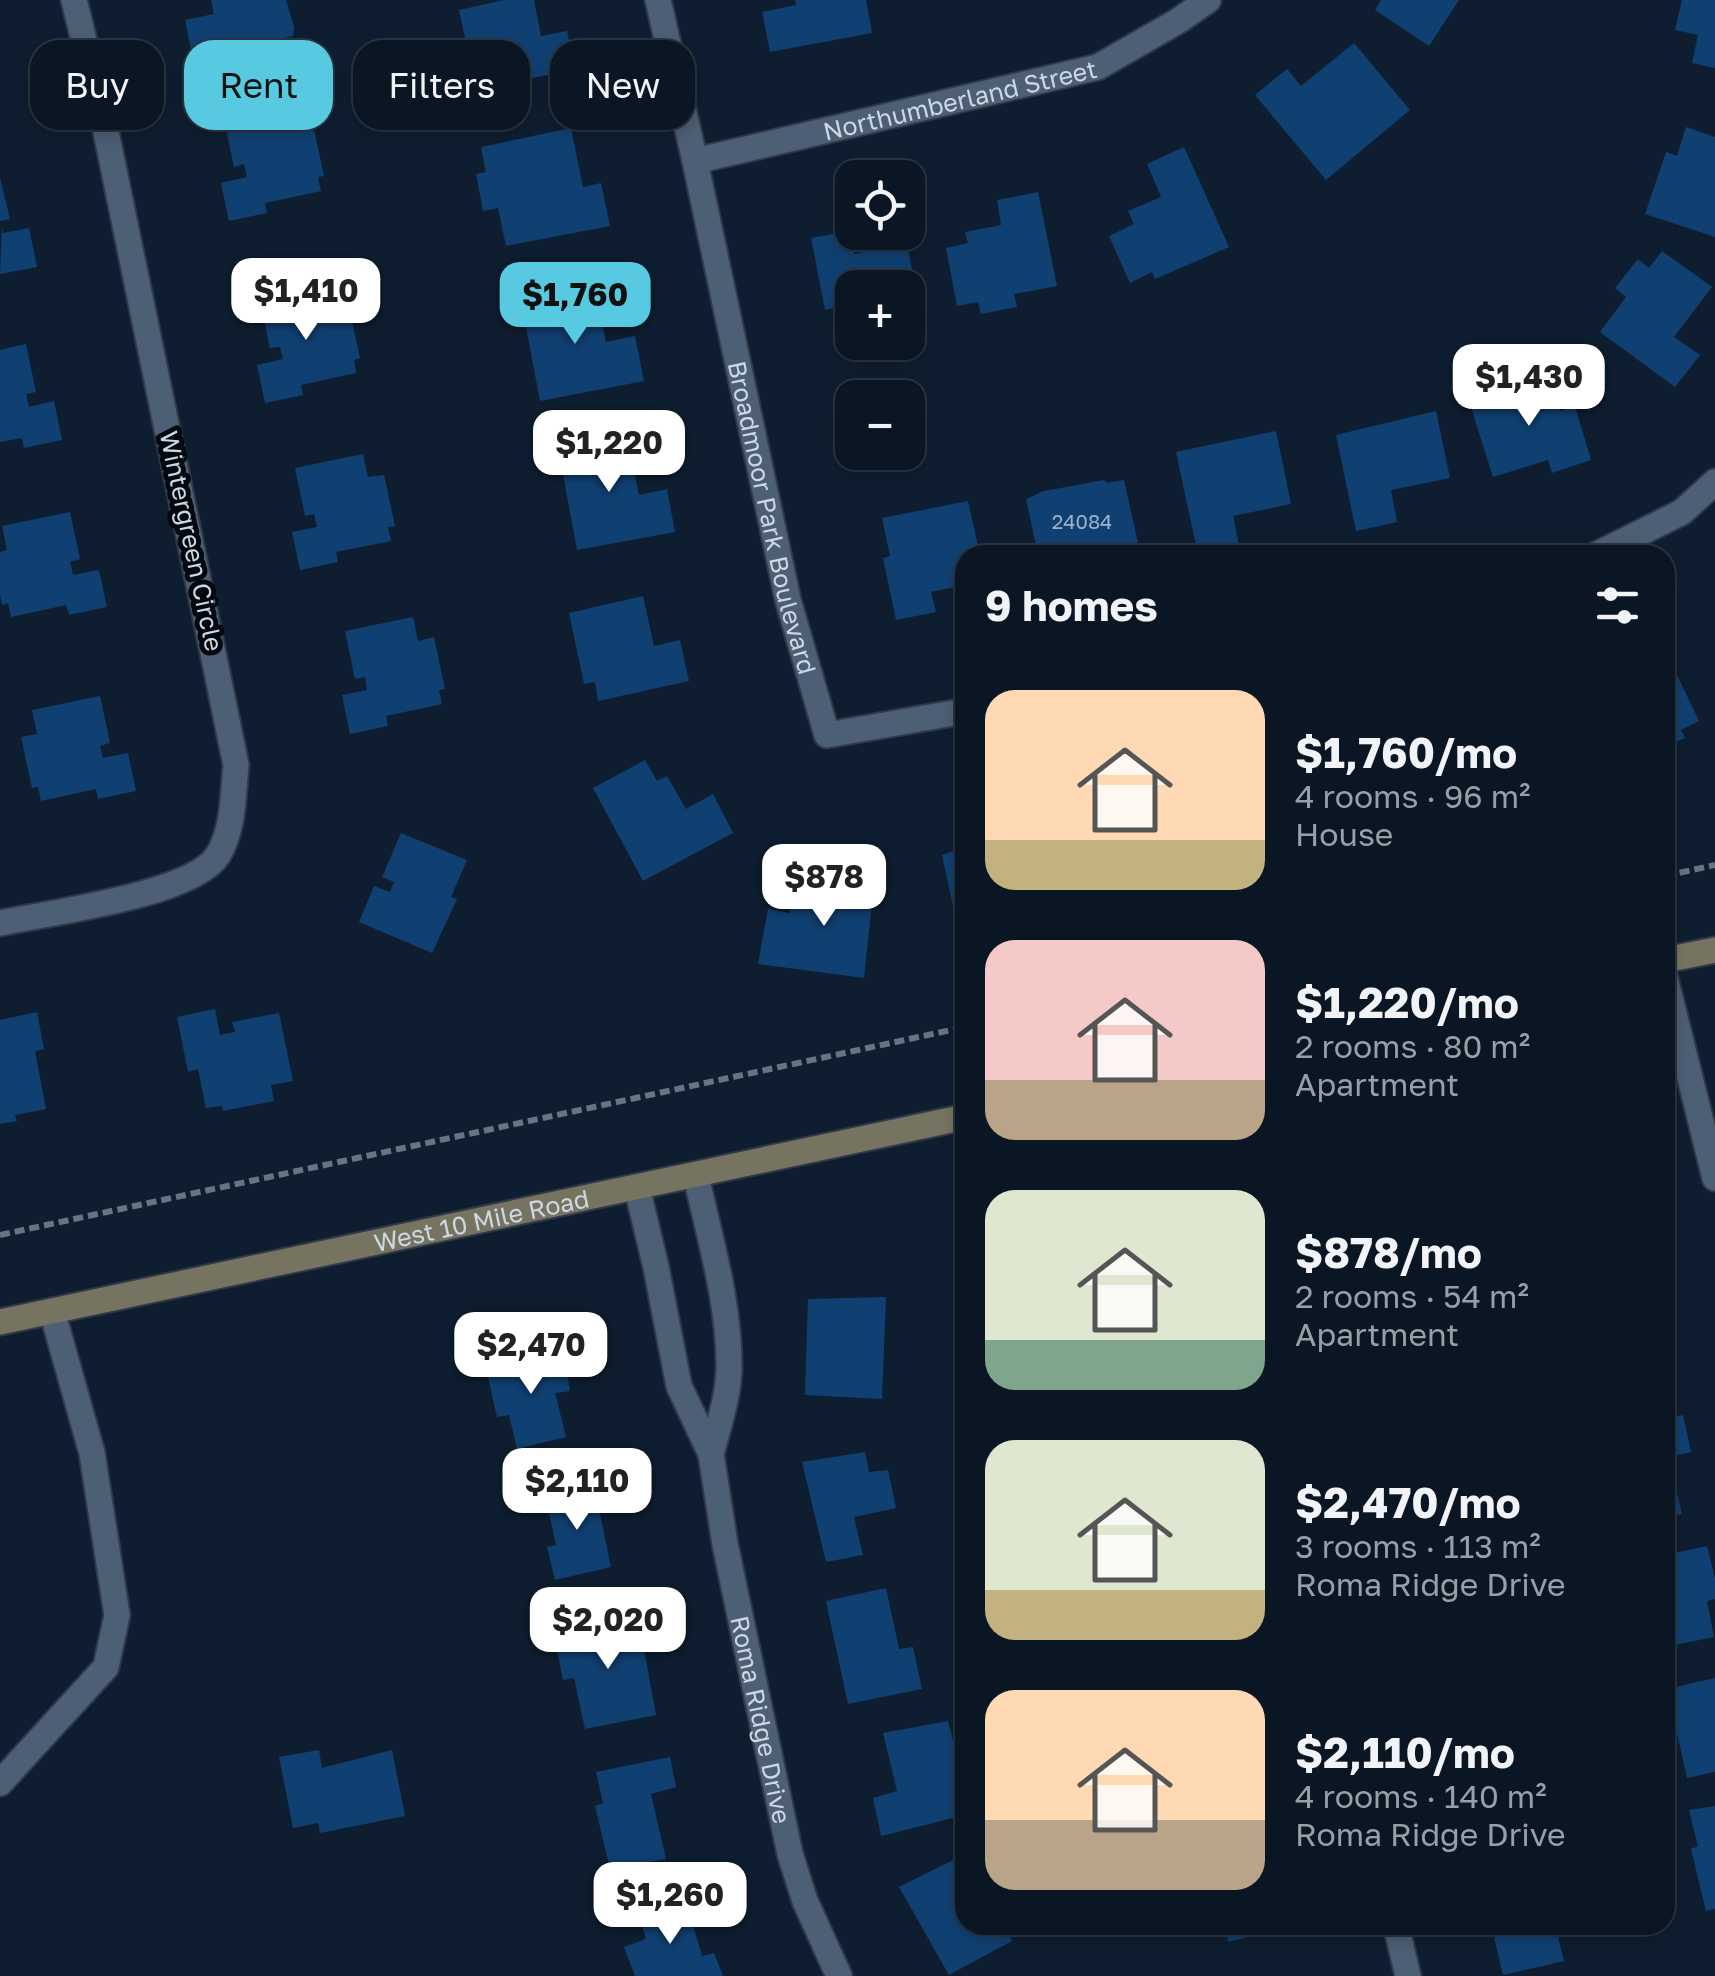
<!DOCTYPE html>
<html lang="en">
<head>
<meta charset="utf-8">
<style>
  body { margin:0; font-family:"Golos Text",sans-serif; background:#131f2c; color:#f1f3f6; height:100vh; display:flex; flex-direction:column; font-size:38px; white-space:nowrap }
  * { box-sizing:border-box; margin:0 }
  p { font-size:32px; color:#999fa6 }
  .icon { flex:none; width:55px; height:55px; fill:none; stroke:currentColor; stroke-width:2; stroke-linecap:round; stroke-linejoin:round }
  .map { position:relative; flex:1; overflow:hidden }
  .panel { position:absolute; left:955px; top:545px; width:720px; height:1390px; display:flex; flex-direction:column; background:#0a1624; border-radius:30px; box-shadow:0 5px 15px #0003,0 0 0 2px #2a3541 }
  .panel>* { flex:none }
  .top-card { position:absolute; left:30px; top:40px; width:775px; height:90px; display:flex; gap:20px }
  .buttons { position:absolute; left:835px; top:160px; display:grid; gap:20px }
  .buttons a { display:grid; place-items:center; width:90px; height:90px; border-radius:20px; background:#0a1624; box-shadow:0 5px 15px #0003,0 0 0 2px #2a3541; font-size:50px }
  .price { position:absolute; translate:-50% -85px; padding:0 22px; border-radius:20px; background:#fff; color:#222; font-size:32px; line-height:65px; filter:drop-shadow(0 2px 5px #0008) }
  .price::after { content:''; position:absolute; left:50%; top:60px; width:30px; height:22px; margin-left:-15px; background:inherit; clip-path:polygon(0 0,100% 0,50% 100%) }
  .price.active { background:#57c9e1; color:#111 }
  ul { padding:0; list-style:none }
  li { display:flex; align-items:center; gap:30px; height:250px; padding:0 30px }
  li span { display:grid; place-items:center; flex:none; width:280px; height:200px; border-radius:30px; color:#555 }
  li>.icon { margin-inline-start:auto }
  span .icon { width:120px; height:120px; fill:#fffc; stroke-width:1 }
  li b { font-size:42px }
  h2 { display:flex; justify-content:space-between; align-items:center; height:120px; padding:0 30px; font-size:42px }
  .pill { padding:0 35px; border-radius:30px; background:#0a1624; box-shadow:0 5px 15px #0003,0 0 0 2px #2a3541; font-size:35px; line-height:90px }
  .pill.active { background:#57c9e1; color:#111 }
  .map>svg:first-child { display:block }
  .building { fill:#104072 }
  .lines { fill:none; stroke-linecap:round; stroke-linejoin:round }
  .minor-casing { stroke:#313948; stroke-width:29 }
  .secondary-casing { stroke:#313948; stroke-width:29 }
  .path { stroke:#677484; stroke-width:6; stroke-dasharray:10 5; stroke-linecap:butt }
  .minor { stroke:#4d5f75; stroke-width:25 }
  .secondary { stroke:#767461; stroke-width:25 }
  .labels { text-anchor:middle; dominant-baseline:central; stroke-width:10; stroke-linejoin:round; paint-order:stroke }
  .number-label { font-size:20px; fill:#9eb2c8 }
  .street-label { font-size:25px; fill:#ced8e4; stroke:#03080f }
</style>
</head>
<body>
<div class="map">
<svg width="1715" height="1976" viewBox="0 0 1715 1976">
  <rect width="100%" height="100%" fill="#0e1e30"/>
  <g class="building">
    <polygon points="211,0 286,0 294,27 293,36 193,59 185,20 214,14"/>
    <polygon points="504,0 534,0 541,36 567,31 575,69 476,90 459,10"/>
    <polygon points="795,0 866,0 872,33 770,52 762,12 796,5"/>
    <polygon points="1381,0 1459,0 1429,46 1375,10"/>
    <polygon points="1682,0 1715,0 1715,68 1692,63 1698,35 1675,30"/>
    <polygon points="1354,43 1410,110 1326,180 1255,95 1287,69 1301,86"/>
    <polygon points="293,105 298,128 313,125 324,176 318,177 321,191 265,203 267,213 229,221 221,183 247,177 244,164 234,167 224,119"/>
    <polygon points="1686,127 1715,137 1715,237 1645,214 1666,152 1677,156"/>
    <polygon points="571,128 583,187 601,183 610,226 506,246 498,208 483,211 476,174 486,172 481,147"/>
    <polygon points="1184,147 1229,247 1155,279 1152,272 1130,283 1109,236 1134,224 1128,211 1161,197 1147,164"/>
    <polygon points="0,178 10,219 0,221"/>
    <polygon points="1038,192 1057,286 1014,294 1017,307 981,314 978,302 957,306 946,248 968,243 965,232 1001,225 997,200"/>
    <polygon points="2,226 3,233 29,228 37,267 0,274"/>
    <polygon points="849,231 854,254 907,244 921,314 908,317 908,288 852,288 852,328 844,330 839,307 825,310 811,238"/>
    <polygon points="1662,251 1712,287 1674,337 1700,355 1675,387 1600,332 1626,297 1615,288 1638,259 1649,268"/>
    <polygon points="580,284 587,320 601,318 606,342 635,336 644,381 540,401 520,295"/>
    <polygon points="328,286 333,310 349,307 360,358 354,360 356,373 301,385 303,395 265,403 257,365 283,359 280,347 270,348 260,301"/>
    <polygon points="26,344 36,392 26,394 29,407 54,401 62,440 24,448 22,438 0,442 0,350"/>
    <polygon points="1550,376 1560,411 1575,406 1591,460 1552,473 1548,460 1493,477 1469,401"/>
    <polygon points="1436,411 1450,478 1391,490 1397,522 1356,531 1336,435"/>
    <polygon points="1276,431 1291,504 1233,516 1241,555 1198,555 1176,452"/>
    <polygon points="610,432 615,459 631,456 639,495 667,489 675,532 577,550 557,442"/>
    <polygon points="363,454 368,477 384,475 395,526 388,527 391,541 336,552 338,562 300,570 292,532 317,527 314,514 305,516 295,468"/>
    <polygon points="1104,480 1107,483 1124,480 1138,543 1118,546 1120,555 1038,555 1026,499 1044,491"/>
    <polygon points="968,501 980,555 965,555 965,585 931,592 936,612 896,620 883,558 890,556 882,518"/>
    <polygon points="70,512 80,559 70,562 73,575 99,570 107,607 69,615 66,605 11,617 8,603 2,605 0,594 0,552 7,550 2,526"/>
    <polygon points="643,596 654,646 680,640 689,681 598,701 595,682 584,684 569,613"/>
    <polygon points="413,617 418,641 434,637 445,689 439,690 442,704 386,716 388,726 350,734 342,695 367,690 365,677 355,679 345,631"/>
    <polygon points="1676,673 1699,721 1681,730 1685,738 1665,746 1665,677"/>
    <polygon points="100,696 110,743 100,746 103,758 128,753 136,791 98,799 96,789 41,801 38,787 32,788 21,737 37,734 32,710"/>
    <polygon points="645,760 657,781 667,776 686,809 713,794 733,833 643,881 593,788"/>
    <polygon points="401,833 467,860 451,897 457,899 432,953 359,922 374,886 390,892 394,882 382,877"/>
    <polygon points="965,847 965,909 954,911 942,855"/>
    <polygon points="831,868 875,874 864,978 758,964 768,909 790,913 791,897 829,900"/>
    <polygon points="215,1009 220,1035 235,1032 232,1022 279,1013 293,1081 271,1085 274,1101 223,1111 222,1106 206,1108 198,1069 188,1072 177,1017"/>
    <polygon points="37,1012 44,1049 35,1051 46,1109 15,1115 17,1121 0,1124 0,1020"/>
    <polygon points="886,1297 882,1399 805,1395 808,1299"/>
    <polygon points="563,1351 570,1391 555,1393 566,1437 517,1449 509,1415 497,1417 486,1368"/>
    <polygon points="1683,1415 1691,1452 1665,1458 1665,1419"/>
    <polygon points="865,1452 869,1472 888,1470 896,1508 854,1517 863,1555 826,1562 802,1462"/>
    <polygon points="1670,1464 1682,1514 1665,1518 1665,1465"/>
    <polygon points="594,1485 611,1567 555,1580 547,1547 556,1545 545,1495"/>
    <polygon points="1707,1546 1715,1578 1715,1599 1707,1601 1714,1637 1665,1647 1665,1555"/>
    <polygon points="886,1588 899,1649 913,1647 922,1689 848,1704 826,1601"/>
    <polygon points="638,1616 656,1715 585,1729 574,1678 563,1680 554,1635"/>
    <polygon points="1715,1678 1715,1772 1687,1778 1667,1689"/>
    <polygon points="948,1721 965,1787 965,1815 881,1836 873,1798 897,1791 883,1733"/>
    <polygon points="319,1750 322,1768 392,1750 405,1816 320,1833 318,1823 293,1828 279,1757"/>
    <polygon points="670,1757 676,1787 651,1794 666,1859 610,1869 595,1806 603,1803 596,1772"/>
    <polygon points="1715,1806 1715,1909 1706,1911 1691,1849 1698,1846 1689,1810"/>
    <polygon points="965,1854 965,1925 1004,1925 1012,1941 949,1975 899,1887"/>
    <polygon points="686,1901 702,1956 714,1953 723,1976 635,1976 624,1947 646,1939 639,1916"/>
    <polygon points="1225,1925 1293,1925 1293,1926 1228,1942"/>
    <polygon points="1491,1925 1555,1925 1564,1961 1503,1975"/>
  </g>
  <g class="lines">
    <defs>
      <g id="minor">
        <path id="s1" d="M658,0L695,161L788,600L827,735L965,711"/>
        <path id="s2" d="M695,161L1098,67L1178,21L1208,0"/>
        <polyline points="1596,555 1682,512 1715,482"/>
        <path d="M0,923C48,913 193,895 218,855C234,829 233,794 236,765L104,122L74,0"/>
        <polyline points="1665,978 1715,1178"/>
        <path d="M696,1176C710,1239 730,1305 729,1370C728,1398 718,1427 711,1454"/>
        <path id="s3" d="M637,1188L656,1267L679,1386L711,1454L725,1544L790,1854L805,1901L839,1976"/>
        <polyline points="0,1783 106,1667 117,1615 92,1453 52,1311"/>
        <polyline points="1396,1925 1408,1976"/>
      </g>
      <g id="secondary">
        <polyline points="1665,960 1715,950"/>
        <path id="s4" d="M0,1322L965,1117"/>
      </g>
    </defs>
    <use href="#minor" class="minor-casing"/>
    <use href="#secondary" class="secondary-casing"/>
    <g class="path">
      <polyline points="1665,876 1715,865"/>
      <polyline points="0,1235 965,1027"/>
    </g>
    <use href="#minor" class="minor"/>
    <use href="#secondary" class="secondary"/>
  </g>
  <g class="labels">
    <g class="number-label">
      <text x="1082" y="521">24084</text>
    </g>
    <g class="street-label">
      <text stroke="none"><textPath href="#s2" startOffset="272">Northumberland Street</textPath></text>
      <text stroke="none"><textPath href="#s1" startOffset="530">Broadmoor Park Boulevard</textPath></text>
      <text transform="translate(192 541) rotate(78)">Wintergreen Circle</text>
      <text stroke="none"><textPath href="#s4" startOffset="492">West 10 Mile Road</textPath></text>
      <text stroke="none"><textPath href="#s3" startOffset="548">Roma Ridge Drive</textPath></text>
    </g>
  </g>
</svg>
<div class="buttons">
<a><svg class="icon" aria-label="locate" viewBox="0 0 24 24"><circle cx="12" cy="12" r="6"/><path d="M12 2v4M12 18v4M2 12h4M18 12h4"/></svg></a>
<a>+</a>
<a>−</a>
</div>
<b class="price" style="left:306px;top:343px">$1,410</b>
<b class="price active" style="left:575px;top:347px">$1,760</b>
<b class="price" style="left:1529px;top:429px">$1,430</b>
<b class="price" style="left:609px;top:495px">$1,220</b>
<b class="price" style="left:824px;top:929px">$878</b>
<b class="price" style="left:531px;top:1397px">$2,470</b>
<b class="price" style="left:577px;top:1533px">$2,110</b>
<b class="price" style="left:608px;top:1672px">$2,020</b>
<b class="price" style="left:670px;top:1947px">$1,260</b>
<div class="top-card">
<a class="pill">Buy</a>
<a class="pill active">Rent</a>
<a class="pill">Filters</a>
<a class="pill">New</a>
</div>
<section class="panel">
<h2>9 homes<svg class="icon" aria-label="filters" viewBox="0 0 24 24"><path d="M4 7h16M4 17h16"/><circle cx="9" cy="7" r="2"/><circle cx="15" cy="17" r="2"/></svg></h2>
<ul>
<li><span style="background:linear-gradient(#ffd9b3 75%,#c2b280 0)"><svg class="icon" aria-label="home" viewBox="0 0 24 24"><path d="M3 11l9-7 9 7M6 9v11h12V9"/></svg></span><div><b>$1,760/mo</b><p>4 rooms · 96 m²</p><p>House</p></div></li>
<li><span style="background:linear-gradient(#f6c9c9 70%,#b9a48a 0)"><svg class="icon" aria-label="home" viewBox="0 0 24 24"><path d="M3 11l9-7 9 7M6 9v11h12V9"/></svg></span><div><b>$1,220/mo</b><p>2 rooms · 80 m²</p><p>Apartment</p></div></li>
<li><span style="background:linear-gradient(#dfe7d0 75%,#7fa58c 0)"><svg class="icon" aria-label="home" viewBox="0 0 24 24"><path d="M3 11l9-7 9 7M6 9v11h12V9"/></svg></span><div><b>$878/mo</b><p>2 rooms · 54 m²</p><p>Apartment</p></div></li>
<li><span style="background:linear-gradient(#dfe7d0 75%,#c2b280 0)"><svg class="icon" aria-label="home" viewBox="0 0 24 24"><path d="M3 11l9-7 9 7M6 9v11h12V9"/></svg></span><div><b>$2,470/mo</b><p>3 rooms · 113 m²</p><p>Roma Ridge Drive</p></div></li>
<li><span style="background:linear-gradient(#ffd9b3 65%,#b9a48a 0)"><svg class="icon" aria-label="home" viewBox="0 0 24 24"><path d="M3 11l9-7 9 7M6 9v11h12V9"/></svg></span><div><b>$2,110/mo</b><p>4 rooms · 140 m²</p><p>Roma Ridge Drive</p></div></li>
</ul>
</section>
</div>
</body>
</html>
